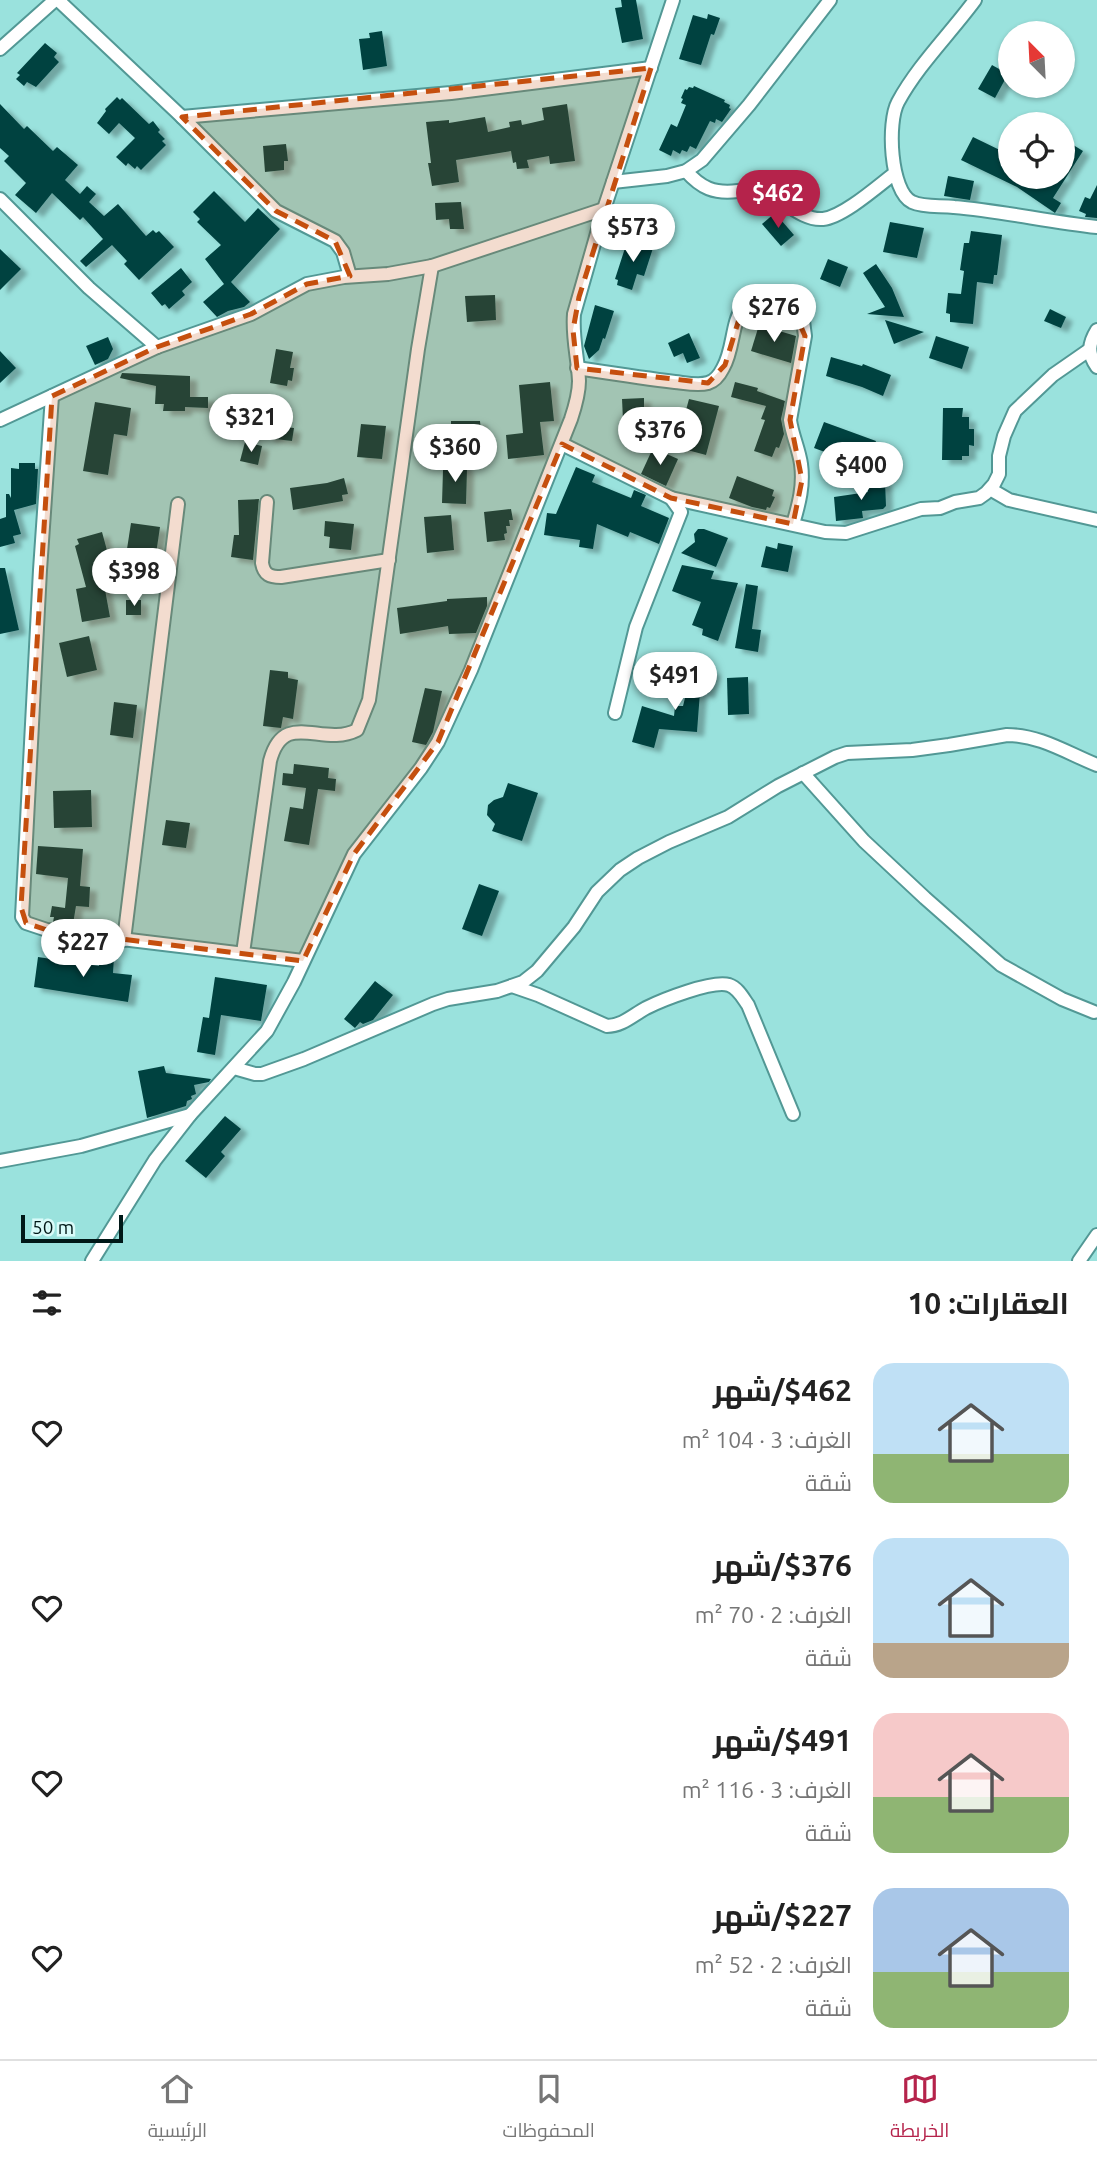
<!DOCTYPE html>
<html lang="ar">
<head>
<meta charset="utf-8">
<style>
  body { margin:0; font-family:Ubuntu,Cairo,sans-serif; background:#f6f6f6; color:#222; direction:rtl; height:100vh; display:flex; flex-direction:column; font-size:26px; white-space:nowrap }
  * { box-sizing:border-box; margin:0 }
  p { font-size:23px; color:#767676 }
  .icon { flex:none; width:38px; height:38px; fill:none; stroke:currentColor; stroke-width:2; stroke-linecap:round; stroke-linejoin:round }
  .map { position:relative; height:1261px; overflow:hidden; direction:ltr }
  .side { display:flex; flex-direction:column; background:#fff; flex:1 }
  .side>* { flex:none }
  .needle { width:46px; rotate:336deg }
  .tools { position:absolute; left:998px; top:21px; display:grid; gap:14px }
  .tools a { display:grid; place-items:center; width:77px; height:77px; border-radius:50%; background:#fff; box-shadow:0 2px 5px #0004; font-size:35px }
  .scale { position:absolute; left:21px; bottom:18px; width:102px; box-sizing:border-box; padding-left:7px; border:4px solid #001817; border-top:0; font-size:19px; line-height:24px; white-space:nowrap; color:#001817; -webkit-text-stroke:5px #d9fbf9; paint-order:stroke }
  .price { position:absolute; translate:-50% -60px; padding:0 16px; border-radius:24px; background:#fff; color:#222; font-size:23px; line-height:46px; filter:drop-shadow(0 2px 4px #0008) }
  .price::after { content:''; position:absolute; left:50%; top:42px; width:21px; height:16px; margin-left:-10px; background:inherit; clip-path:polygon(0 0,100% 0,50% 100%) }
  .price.selected { background:#b5234b; color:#fff }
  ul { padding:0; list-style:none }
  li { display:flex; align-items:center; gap:21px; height:175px; padding:0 28px }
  li span { display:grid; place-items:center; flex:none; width:196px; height:140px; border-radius:21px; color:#555 }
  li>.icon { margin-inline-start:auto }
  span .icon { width:84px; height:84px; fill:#fffc; stroke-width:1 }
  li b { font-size:30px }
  h2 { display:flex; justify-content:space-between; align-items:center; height:84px; padding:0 28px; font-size:30px }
  .tabs { display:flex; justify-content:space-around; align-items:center; height:98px; border-top:2px solid #e0e0e0; background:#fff; font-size:19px; color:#767676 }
  .tabs a { display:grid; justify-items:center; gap:4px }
  .tabs .selected { color:#b5234b }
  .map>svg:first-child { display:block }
  .building { fill:#064341; filter:url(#shadow) }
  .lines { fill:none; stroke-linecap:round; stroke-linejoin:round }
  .minor-casing { stroke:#529895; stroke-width:16 }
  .minor { stroke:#fff; stroke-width:12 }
  .marked { fill:#c54f0e; fill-opacity:0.2; stroke:#c54f0e; stroke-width:5; stroke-dasharray:14 9; stroke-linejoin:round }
</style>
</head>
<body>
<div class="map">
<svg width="1097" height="1261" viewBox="0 0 1097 1261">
  <defs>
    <filter id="shadow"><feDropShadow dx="7" dy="4.5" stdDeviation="2" flood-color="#0004"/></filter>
  </defs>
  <rect width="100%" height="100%" fill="#9ae2dd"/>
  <g class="building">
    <polygon points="621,0 636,0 643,39 622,43 615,8 622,7"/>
    <polygon points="708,14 720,18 714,35 711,34 701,65 679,59 693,15 707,19"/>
    <polygon points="382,31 387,66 363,70 359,39 370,38 369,33"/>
    <polygon points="45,43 57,53 54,57 59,62 36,87 27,82 24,86 16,79 20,75 17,73"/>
    <polygon points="992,65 1008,74 995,98 978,89"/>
    <polygon points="694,86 725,100 724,102 730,105 729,108 731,109 722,122 716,119 715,123 710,121 696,149 690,146 687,152 682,150 680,154 673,150 671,156 659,150 671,124 677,127 686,105 681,103 683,99 681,98 685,89 687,90 689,87 693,88"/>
    <polygon points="117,97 120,100 122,98 149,124 153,121 160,130 158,132 165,139 162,141 166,145 141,170 137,166 135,169 128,163 126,166 116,157 135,138 119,123 109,134 97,123 106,111 105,109"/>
    <polygon points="0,104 24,129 27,126 53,151 57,147 78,165 65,180 80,194 87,186 96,194 89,202 104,216 118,204 146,236 153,230 156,233 159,231 174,247 139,280 124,264 127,261 112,245 86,267 80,261 103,239 83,217 80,220 52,193 36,213 15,195 26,183 4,161 9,156 0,148"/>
    <polygon points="567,104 575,161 550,164 549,156 527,160 529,168 517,169 516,162 513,163 511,151 456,160 459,182 432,186 428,163 431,163 426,122 449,120 449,123 485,117 488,132 510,127 509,122 521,120 522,125 544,120 542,108"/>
    <polygon points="973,137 1010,155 1010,177 1062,177 1062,155 1070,143 1083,151 1053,198 1061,203 1055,213 1017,187 961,160"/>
    <polygon points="286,144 288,161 284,161 284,170 265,172 263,146"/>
    <polygon points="948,176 974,181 970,200 944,196"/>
    <polygon points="1097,185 1097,218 1085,217 1086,214 1079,211 1085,197 1090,199"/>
    <polygon points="214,191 245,222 258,208 280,229 231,282 250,302 244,307 228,311 217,317 203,302 224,284 205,259 221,245 197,222 200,219 193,212"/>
    <polygon points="461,202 464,229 450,229 449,219 436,220 435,203"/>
    <polygon points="775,213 794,235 781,246 762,224"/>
    <polygon points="890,222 924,228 917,258 883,252"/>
    <polygon points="971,231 1002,235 997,275 994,275 993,284 977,282 973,324 950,322 950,314 946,313 948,293 961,294 964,271 960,270 964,243 969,243"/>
    <polygon points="631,241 653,248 644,276 637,274 632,290 617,285 618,280 615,279 626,245 629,246"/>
    <polygon points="0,249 21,269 0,290"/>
    <polygon points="828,259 848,267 840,287 820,279"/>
    <polygon points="876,264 892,288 904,317 867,314 885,307 863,273"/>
    <polygon points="181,268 192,282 182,291 185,295 169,309 165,304 162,306 151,293"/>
    <polygon points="495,295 496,320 467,322 465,296"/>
    <polygon points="595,305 614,311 605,339 603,338 599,350 589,359 584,346"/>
    <polygon points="1050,309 1066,317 1061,328 1044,321"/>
    <polygon points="885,320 924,332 894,344"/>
    <polygon points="759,325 796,336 791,363 751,351"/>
    <polygon points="689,333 700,358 687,363 683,353 674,357 668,343"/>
    <polygon points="936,336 969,347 962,369 929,358"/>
    <polygon points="108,337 113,349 108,359 95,365 86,346"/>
    <polygon points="276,349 293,352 290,368 294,368 292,381 288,380 287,386 270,383"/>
    <polygon points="0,351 16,368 0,383"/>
    <polygon points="831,357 862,366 863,364 891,375 883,396 862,387 826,376"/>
    <polygon points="122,373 190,376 190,397 208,397 208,408 185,407 185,411 163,411 164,404 155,404 156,386 120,378"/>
    <polygon points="550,382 554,421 540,422 544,455 508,459 506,435 523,433 519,385"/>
    <polygon points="735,382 758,388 757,391 785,401 781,419 784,434 779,448 776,447 772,457 754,451 765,420 761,419 766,406 731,397"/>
    <polygon points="644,398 644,419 623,420 622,399"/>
    <polygon points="689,399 719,406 706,455 676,447"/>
    <polygon points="95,402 131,408 127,436 114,434 108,475 83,471"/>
    <polygon points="943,408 963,408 962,417 969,417 969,429 974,429 974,446 969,445 969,456 962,456 962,460 942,460"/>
    <polygon points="451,421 480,421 481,431 476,431 476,442 451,443"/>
    <polygon points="824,422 876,441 866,470 832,458 833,455 814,448"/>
    <polygon points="361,424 386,426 382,459 357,457"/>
    <polygon points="268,425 294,428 292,441 267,438"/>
    <polygon points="245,442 262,446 258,465 240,461"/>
    <polygon points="653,448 678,459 666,486 641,474"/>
    <polygon points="19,463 35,463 35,469 38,469 36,504 14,510 21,534 13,536 15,543 0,547 0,519 6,517 6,494 9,494 11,498 11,468 19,469"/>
    <polygon points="446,464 465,464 465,469 467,469 466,504 442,503 443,470 446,470"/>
    <polygon points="576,467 595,475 592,482 631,498 634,490 646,495 641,506 669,518 659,544 630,532 628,537 597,524 593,549 579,547 580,540 544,535 547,513 556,514"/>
    <polygon points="737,476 774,490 772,496 775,497 770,508 767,507 766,510 752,507 729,498"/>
    <polygon points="344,478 348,494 342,495 343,501 293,510 290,488 327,483"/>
    <polygon points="885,481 886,506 883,509 862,511 863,518 836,521 834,497 868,492 867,483"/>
    <polygon points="259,499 253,560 231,557 234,535 239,535 238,500"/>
    <polygon points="511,509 513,520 509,520 510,526 506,526 507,533 504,534 505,540 487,542 484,512"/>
    <polygon points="451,515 454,550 427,553 424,517"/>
    <polygon points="325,521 354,524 351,550 329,548 330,537 324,536"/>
    <polygon points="131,523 160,527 156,554 127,549"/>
    <polygon points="698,529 704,529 728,538 716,567 681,553 695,542 694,534"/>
    <polygon points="102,532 111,565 101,568 110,617 82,622 76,589 86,587 75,546 79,544 77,539"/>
    <polygon points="778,543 793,546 788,572 761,567 766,546 777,549"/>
    <polygon points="682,565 714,571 711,579 738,583 718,641 702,635 703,629 692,625 701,602 672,591"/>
    <polygon points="0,568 5,568 19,630 0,634"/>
    <polygon points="746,584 758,586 752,629 761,630 758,652 735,648"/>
    <polygon points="487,597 487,606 476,633 449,634 448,626 400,634 397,608 447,601 447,599"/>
    <rect x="126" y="600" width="15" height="15"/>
    <polygon points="89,636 97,670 67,677 59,643"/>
    <polygon points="660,652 678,659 666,690 647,683"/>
    <polygon points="693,666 714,671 708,694 700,692 697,732 659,729 654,748 632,742 642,706 674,716 675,706 683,706"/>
    <polygon points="270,670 288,672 288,678 298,680 293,719 283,717 281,728 263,726"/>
    <polygon points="748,677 749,714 728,715 727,678"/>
    <polygon points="425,688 442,691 433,732 426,745 412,742"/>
    <polygon points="114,702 137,705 133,738 110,735"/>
    <polygon points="294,764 329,768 328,778 336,779 335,791 318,789 309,845 284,841 290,807 303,809 306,788 282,785 283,773 293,774"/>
    <polygon points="508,783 538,793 522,841 492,831 495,824 487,815 488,805 494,800 503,797"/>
    <polygon points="91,790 92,827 54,828 53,791"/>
    <polygon points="166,820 190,823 186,848 162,845"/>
    <polygon points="38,846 83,849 80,886 90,887 89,907 76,906 73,924 53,922 54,917 50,917 52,906 65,908 68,878 36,874"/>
    <polygon points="479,884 499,891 482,936 462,929"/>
    <polygon points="100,956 114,957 113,973 132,975 128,1002 34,987 38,957 99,966"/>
    <polygon points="215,977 267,985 261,1021 221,1015 215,1055 197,1052 203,1017 209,1018"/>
    <polygon points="375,981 393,995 373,1020 363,1024 360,1022 355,1028 344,1019"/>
    <polygon points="164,1066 166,1073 211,1079 209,1082 194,1085 196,1094 191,1096 192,1099 187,1101 186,1106 147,1118 138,1071"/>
    <polygon points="225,1116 241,1129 221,1152 225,1156 206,1178 185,1161"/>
  </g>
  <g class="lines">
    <defs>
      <g id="minor">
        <polyline points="58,0 182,117 276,211 335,241 343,252 350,276"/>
        <path d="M975,0C950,34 918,65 898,102C887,122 890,191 912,202C925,208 941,205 954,207C1002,211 1049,222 1097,227"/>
        <polyline points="0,49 55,0"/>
        <polyline points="182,117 451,93 651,68"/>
        <path d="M686,171C701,188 714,194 738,191C747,190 756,189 765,192C783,199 802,221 823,219C843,217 878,186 895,173"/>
        <polyline points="613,182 667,176 686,171 702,160 749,105 830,0"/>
        <polyline points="0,199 89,288 157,347"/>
        <path d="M1097,330C1089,343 1087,353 1097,367"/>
        <path d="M577,368C610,373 642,378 675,382C685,383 698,386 708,383C715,381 720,374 723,368C734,349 731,324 743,306L755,301L765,303L795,313L803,321L805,336L790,420C792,435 799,449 801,464C804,485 799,504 793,524"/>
        <polyline points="52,396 40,570 22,917 26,923 47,930 303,961"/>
        <polyline points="0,420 157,347 251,314 307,284 344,277 388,274 432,266 604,209"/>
        <polyline points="562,444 671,498 825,532 846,533 921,509 940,508 955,502 979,498 986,493 994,484 999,474 999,456 1004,436 1015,411 1053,375 1089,350"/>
        <polyline points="990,489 1009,500 1097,520"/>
        <path d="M267,502L262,563C264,575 270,577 281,577L389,560"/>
        <polyline points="615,713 636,627 681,512 671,498"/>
        <polyline points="803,773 864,841 925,898 1001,965 1062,999 1094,1012"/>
        <polyline points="124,940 178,504"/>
        <path d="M243,953L270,761C284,708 322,748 357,730L369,700L418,349L432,266"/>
        <path d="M512,986L538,995L607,1026C622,1026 633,1015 646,1008C662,1000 712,980 729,985C738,988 743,998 748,1005L793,1114"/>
        <path d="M234,1068L255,1074H262L304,1059L433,1004L448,999L497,991L523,982L537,971L574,927L597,892L620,870L638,858L669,842L728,817L778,786L835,757L847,753L912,750L949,745L1007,735C1040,735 1067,753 1097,765"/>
        <polyline points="0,1161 81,1146 190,1115"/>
        <path d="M92,1261L155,1160L190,1115L267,1031L294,982L354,854L421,768L438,742L471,670L571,419C575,407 579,394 579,381C578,358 572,337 574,314L604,209L673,0"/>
        <polyline points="1079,1261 1097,1235"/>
      </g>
    </defs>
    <use href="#minor" class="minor-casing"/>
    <use href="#minor" class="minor"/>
  </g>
  <path class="marked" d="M651,68L579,297L573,330L577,368L708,383L725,365L743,306L755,301L795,313L805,336L790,420L802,480L793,524L671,498L562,444L438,742L354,854L303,961L47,930L26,923L21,907L52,396L157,347L251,314L307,284L350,276L335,241L276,211L182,117Z"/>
</svg>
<div class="tools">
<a><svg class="needle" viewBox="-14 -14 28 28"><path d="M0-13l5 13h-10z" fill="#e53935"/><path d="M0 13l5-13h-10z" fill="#767676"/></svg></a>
<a><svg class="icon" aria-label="locate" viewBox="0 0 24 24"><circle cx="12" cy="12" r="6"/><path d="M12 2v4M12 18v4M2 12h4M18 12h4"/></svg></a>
</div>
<div class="scale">50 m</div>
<b class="price selected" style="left:778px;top:230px">$462</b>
<b class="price" style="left:633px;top:264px">$573</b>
<b class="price" style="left:774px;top:344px">$276</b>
<b class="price" style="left:251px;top:454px">$321</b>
<b class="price" style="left:660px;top:467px">$376</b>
<b class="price" style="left:455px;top:484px">$360</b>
<b class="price" style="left:861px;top:502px">$400</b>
<b class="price" style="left:134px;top:608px">$398</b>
<b class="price" style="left:675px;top:712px">$491</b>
<b class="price" style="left:83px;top:979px">$227</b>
</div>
<section class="side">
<h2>العقارات: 10<svg class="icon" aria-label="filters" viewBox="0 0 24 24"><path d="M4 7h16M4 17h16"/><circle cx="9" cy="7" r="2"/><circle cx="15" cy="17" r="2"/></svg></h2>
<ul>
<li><span style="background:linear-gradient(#bfe0f5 65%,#8fb573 0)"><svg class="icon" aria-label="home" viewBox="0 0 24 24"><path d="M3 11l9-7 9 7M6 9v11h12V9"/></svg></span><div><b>$462/شهر</b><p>الغرف: 3 · 104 m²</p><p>شقة</p></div><svg class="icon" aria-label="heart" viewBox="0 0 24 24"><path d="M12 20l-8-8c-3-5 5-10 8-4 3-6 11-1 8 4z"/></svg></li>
<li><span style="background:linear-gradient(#bfe0f5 75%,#b9a48a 0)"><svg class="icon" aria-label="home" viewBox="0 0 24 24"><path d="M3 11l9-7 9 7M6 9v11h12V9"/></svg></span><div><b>$376/شهر</b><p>الغرف: 2 · 70 m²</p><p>شقة</p></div><svg class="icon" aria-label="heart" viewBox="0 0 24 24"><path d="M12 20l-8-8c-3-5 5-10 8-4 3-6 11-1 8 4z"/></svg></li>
<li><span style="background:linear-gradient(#f6c9c9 60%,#8fb573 0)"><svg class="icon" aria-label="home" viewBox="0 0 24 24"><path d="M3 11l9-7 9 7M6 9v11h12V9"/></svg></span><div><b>$491/شهر</b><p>الغرف: 3 · 116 m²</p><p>شقة</p></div><svg class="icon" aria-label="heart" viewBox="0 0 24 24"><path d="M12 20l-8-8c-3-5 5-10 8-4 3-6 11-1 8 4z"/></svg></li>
<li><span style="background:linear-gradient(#a9c7e8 60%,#8fb573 0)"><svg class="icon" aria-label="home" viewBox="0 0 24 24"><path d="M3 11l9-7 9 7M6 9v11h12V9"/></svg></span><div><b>$227/شهر</b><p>الغرف: 2 · 52 m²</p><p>شقة</p></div><svg class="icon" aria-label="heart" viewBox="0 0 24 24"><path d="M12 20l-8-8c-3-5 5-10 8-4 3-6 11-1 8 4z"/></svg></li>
</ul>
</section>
<nav class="tabs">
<a class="selected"><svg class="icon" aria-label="map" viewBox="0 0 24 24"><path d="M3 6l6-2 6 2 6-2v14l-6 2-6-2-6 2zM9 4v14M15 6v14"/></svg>الخريطة</a>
<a><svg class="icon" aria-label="saved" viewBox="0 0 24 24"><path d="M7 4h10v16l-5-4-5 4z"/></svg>المحفوظات</a>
<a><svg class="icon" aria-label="home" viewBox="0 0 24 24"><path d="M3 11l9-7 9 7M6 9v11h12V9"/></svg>الرئيسية</a>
</nav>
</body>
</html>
